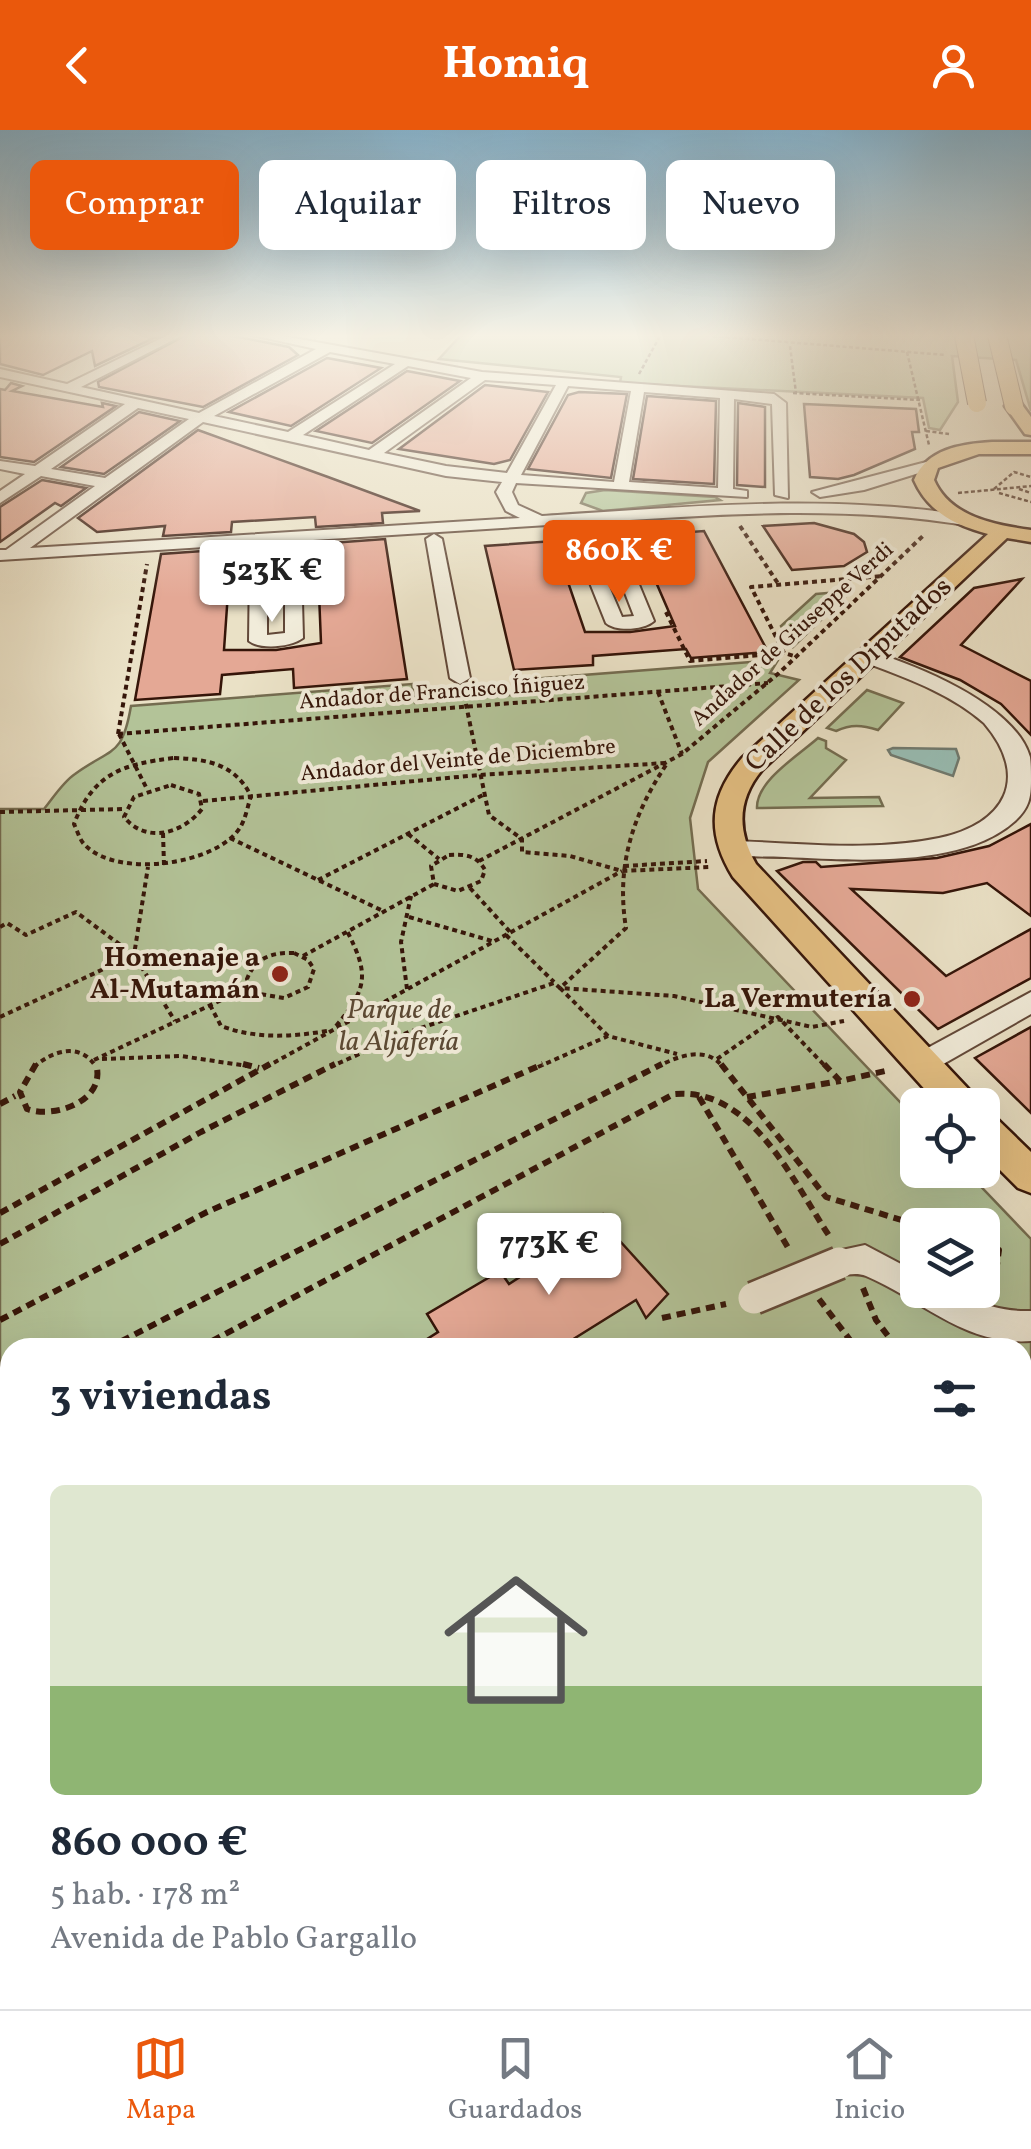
<!DOCTYPE html>
<html lang="es">
<head>
<meta charset="utf-8">
<style>
  body { margin:0; font-family:Vollkorn,serif; background:#f2f2f3; color:#1f2937; height:100vh; display:flex; flex-direction:column; font-size:38px; white-space:nowrap }
  * { box-sizing:border-box; margin:0 }
  p { font-size:32px; color:#747a83 }
  .icon { flex:none; width:55px; height:55px; fill:none; stroke:currentColor; stroke-width:2; stroke-linecap:round; stroke-linejoin:round }
  .map { position:relative; flex:1; overflow:hidden }
  .drawer { position:absolute; left:0px; top:1208px; width:1032px; height:672px; display:flex; flex-direction:column; background:#fff; border-radius:30px 30px 0 0; box-shadow:0 10px 40px #0002 }
  .drawer>* { flex:none }
  .hud { position:absolute; left:30px; top:30px; width:972px; height:90px; display:flex; gap:20px }
  .controls { position:absolute; left:900px; top:958px; display:grid; gap:20px }
  .controls a { display:grid; place-items:center; width:100px; height:100px; border-radius:15px; background:#fff; box-shadow:0 10px 40px #0002; font-size:50px }
  .price { position:absolute; translate:-50% -85px; padding:0 22px; border-radius:10px; background:#fff; color:#222; font-size:32px; line-height:65px; filter:drop-shadow(0 2px 5px #0008) }
  .price::after { content:''; position:absolute; left:50%; top:60px; width:30px; height:22px; margin-left:-15px; background:inherit; clip-path:polygon(0 0,100% 0,50% 100%) }
  .price.current { background:#ea580c; color:#fff }
  ul { padding:0; list-style:none }
  li { display:grid; align-content:center; gap:20px; height:530px; padding:0 50px }
  li span { display:grid; place-items:center; height:310px; border-radius:15px; color:#555 }
  li>.icon { margin-inline-start:auto }
  span .icon { width:180px; height:180px; fill:#fffc; stroke-width:1 }
  li b { font-size:42px }
  h2 { display:flex; justify-content:space-between; align-items:center; height:120px; padding:0 50px; font-size:42px }
  .chip { padding:0 35px; border-radius:15px; background:#fff; box-shadow:0 10px 40px #0002; font-size:35px; line-height:90px }
  .chip.current { background:#ea580c; color:#fff }
  header { display:flex; justify-content:space-between; align-items:center; height:130px; padding:0 50px; background:#ea580c; color:#fff; font-size:45px; font-weight:700 }
  .tab-bar { display:flex; justify-content:space-around; align-items:center; height:140px; border-top:2px solid #e0e1e3; background:#fff; font-size:28px; color:#747a83 }
  .tab-bar a { display:grid; justify-items:center; gap:5px }
  .tab-bar .current { color:#ea580c }
  .map>svg:first-child { display:block }
  .green { fill:#b3c398; stroke:#746c50; stroke-width:2.5; fill-rule:evenodd }
  .water { fill:#98beb5; stroke:#707a70; stroke-width:2.5 }
  .building { fill:#e4a895; stroke:#351509; stroke-width:2.5 }
  .lines { fill:none; stroke-linecap:round; stroke-linejoin:round }
  .minor-casing { stroke:#624838; stroke-width:4 }
  .major-casing { stroke:#351509; stroke-width:5 }
  .path-far3 { stroke:#351509; stroke-width:2.5; stroke-dasharray:4 2.5; stroke-linecap:butt }
  .path-far2 { stroke:#351509; stroke-width:4; stroke-dasharray:5 4; stroke-linecap:butt }
  .path-far1 { stroke:#351509; stroke-width:6; stroke-dasharray:9 6; stroke-linecap:butt }
  .path { stroke:#351509; stroke-width:8; stroke-dasharray:11 8; stroke-linecap:butt }
  .minor { fill:#f1ecda; fill-rule:evenodd }
  .major { fill:#e5c083; fill-rule:evenodd }
  .minor-bridge-casing { stroke:#624838; stroke-width:36; stroke-linecap:butt }
  .major-bridge-casing { stroke:#351509; stroke-width:20; stroke-linecap:butt }
  .minor-bridge { stroke:#f1ecda; stroke-width:31 }
  .major-bridge { stroke:#e5c083; stroke-width:18 }
  .poi-dot { fill:#8f2418; stroke:#f1ecda; stroke-width:4 }
  .labels { text-anchor:middle; dominant-baseline:central; stroke-width:8; stroke-linejoin:round; paint-order:stroke }
  .far-street-label { font-size:22px; fill:#351509; stroke:#f1ecda }
  .street-label { font-size:28px; fill:#351509; stroke:#f1ecda }
  .poi-label { font-size:28px; font-weight:bold; fill:#351509; stroke:#f1ecda; text-anchor:end }
  .park-label { font-size:28px; font-style:italic; fill:#5b4934; stroke:#f1ecda }
</style>
</head>
<body>
<header><svg class="icon" aria-label="back" viewBox="0 0 24 24"><path d="M15 5l-7 7 7 7"/></svg>Homiq<svg class="icon" aria-label="person" viewBox="0 0 24 24"><circle cx="12" cy="8" r="4"/><path d="M4 21q1-7 8-7t8 7"/></svg></header>
<div class="map">
<svg width="1031" height="1879" viewBox="0 0 1031 1879">
  <rect width="100%" height="100%" fill="#eae1c6"/>
  <filter id="stains"><feTurbulence type="fractalNoise" baseFrequency=".002" numOctaves="4"/><feColorMatrix values="0 0 0 0 .2 0 0 0 0 .09 0 0 0 0 .02 0 0 0 .5 -.17"/></filter>
  <radialGradient id="worn" r=".72"><stop offset=".6" stop-color="#630" stop-opacity="0"/><stop offset="1" stop-color="#630" stop-opacity=".3"/></radialGradient>
  <g class="green">
    <polygon points="461,205 1031,205 1031,281 1016,230 952,226 958,272 940,300 929,298 923,268 620,253 621,247 439,229"/>
    <polygon points="605,360 715,367 720,370 603,381 581,373 586,363"/>
    <polygon points="851,461 793,517 781,496 816,464"/>
    <path d="M778,530L770,543L799,550L708,632L690,688L698,759L917,990L918,1040H965L1031,1109V1648L1023,1654L1022,1218H10V1870H789L781,1879H0V679H44C53,668 63,652 75,644C112,617 122,628 131,576L412,554L415,573L522,564L519,550ZM918,1095H982V1160H918Z"/>
    <path d="M867,560L903,573L878,600C862,595 851,594 836,601L827,598Z"/>
    <path d="M818,608L826,611V618L846,630L810,668L879,667L883,676L757,678C756,651 799,625 818,608Z"/>
  </g>
  <polygon class="water" points="893,618 956,619 959,628 953,646 891,625 888,620"/>
  <g class="building">
    <polygon points="0,205 160,205 95,236 92,221 43,245 0,234"/>
    <polygon points="186,205 229,205 289,217 298,225 203,277 99,257 98,252"/>
    <polygon points="327,228 381,238 291,296 229,282"/>
    <polygon points="407,241 460,251 372,313 316,301"/>
    <polygon points="11,253 22,256 12,261 103,277 102,273 116,276 34,332 0,327 0,259 5,260"/>
    <polygon points="485,255 548,262 510,330 494,334 399,319"/>
    <polygon points="579,262 627,264 611,348 528,339 568,265"/>
    <polygon points="647,266 716,271 714,354 633,349"/>
    <polygon points="738,273 765,277 765,357 737,355"/>
    <polygon points="804,274 916,279 919,302 912,302 915,319 854,345 838,349 810,347"/>
    <polygon points="139,282 180,291 104,344 61,337"/>
    <polygon points="198,300 328,347 420,381 382,383 383,393 316,397 315,387 232,392 231,402 163,406 165,396 97,402 78,388"/>
    <polygon points="42,350 86,358 61,376 55,373 0,412 0,377"/>
    <polygon points="814,393 854,404 864,412 867,422 844,436 792,440 763,396"/>
    <polygon points="704,401 768,522 691,528 686,519 593,526 593,535 514,540 485,416 554,411 585,502 630,502 675,496 636,406"/>
    <polygon points="385,409 407,549 294,558 293,539 222,545 220,564 135,570 161,424 231,419 224,520 276,520 321,513 317,414"/>
    <polygon points="1022,449 961,515 1031,551 1031,605 1001,574 960,550 900,527 974,458"/>
    <polygon points="1031,694 1031,786 987,753 943,763 851,759 946,846 1031,799 1031,848 938,899 777,741 803,732 816,732 821,737 937,728 989,716"/>
    <polygon points="1031,897 1031,983 975,928"/>
    <polygon points="603,1084 616,1088 619,1110 668,1164 646,1188 636,1170 559,1218 413,1218 438,1202 427,1184 500,1141 509,1154 591,1101 593,1087"/>
  </g>
  <g class="lines">
    <defs>
      <g id="minor">
        <path d="M168,205H183L81,257L199,283L316,219L252,205H277L482,242L774,264L786,273L788,368L775,365L772,274L734,269L733,359L747,361V367L516,353L512,362L518,375L542,386C686,377 828,363 971,386L979,391L971,396C846,375 722,384 596,392L601,402L621,411L654,491C644,500 616,502 606,493L574,413L585,404L580,393L0,430V420H6L95,356L41,346L0,373V361L25,344L0,339V331L35,336L125,274L0,247V239L67,254ZM330,222L395,234L288,302L214,286ZM408,236L471,248L369,320L303,305ZM485,250L556,255L507,343L446,336L384,323ZM568,256L631,261L614,352L521,345ZM644,262L720,268L718,358L629,352ZM138,278L189,289L105,348L51,339ZM203,292L446,346L502,352L496,362L506,381L520,388L30,418ZM596,411L606,414L634,486L622,487L591,414Z"/>
        <polygon points="930,331 937,335 935,338 864,360 820,367 812,362"/>
        <polygon points="434,404 442,409 470,548 460,554 450,548 426,409"/>
        <path d="M275,422L301,433L303,508C291,517 261,520 249,511L250,435ZM276,433L285,436V503L267,505V437Z"/>
        <path d="M868,521C916,534 1015,575 1030,627C1031,634 1031,643 1031,650C1031,668 1029,678 1015,691C962,739 852,730 785,727C765,726 743,728 724,723L721,718L732,711C800,713 871,722 939,708C1005,694 1031,648 984,593C950,563 904,547 861,531V523Z"/>
        <polygon points="1031,862 1031,884 931,941 921,945 911,941 907,934 911,927"/>
        <path d="M865,1115L918,1143V1160C958,1160 989,1183 1031,1181V1211C964,1216 923,1170 866,1146C854,1141 841,1148 828,1143L823,1133L828,1123Z"/>
        <polygon points="1031,1664 1031,1708 1022,1708 1022,1665"/>
        <polygon points="773,1870 857,1870 854,1879 776,1879"/>
      </g>
      <g id="major">
        <polygon points="1014,271 1020,272 1031,287 1031,305 1025,304 1005,276"/>
        <path d="M992,312H1031V324H979L938,338L934,350C950,387 995,395 1031,400V412L1007,408L762,640C737,670 737,701 756,734L974,965L979,975H939L733,747C706,703 709,667 742,628L988,404C955,395 928,382 914,350C927,319 960,314 992,312Z"/>
        <polygon points="982,982 995,987 1031,1022 1031,1063 1018,1058 982,1022"/>
      </g>
    </defs>
    <use href="#minor" class="minor-casing"/>
    <use href="#major" class="major-casing"/>
    <g class="path-far3">
      <polyline points="656,205 672,205"/>
      <polyline points="700,205 946,225"/>
      <polyline points="790,216 796,263"/>
      <polyline points="907,222 929,315"/>
      <polyline points="639,244 660,206"/>
      <polyline points="793,263 920,270"/>
      <polyline points="926,301 949,304"/>
      <polyline points="994,359 1014,342 1031,347"/>
      <polyline points="1019,359 1031,363"/>
      <polyline points="958,363 1031,356"/>
      <polyline points="999,363 1031,372"/>
    </g>
    <g class="path-far2">
      <polyline points="740,396 779,455"/>
      <polyline points="666,482 690,531 784,523 794,526"/>
      <polyline points="784,523 751,457 883,446"/>
      <polyline points="658,562 682,624"/>
      <polyline points="464,565 489,685 522,709 522,722 570,726 622,741 710,737"/>
      <polyline points="118,604 768,553"/>
      <polyline points="118,604 147,434"/>
      <polyline points="119,604 147,659"/>
      <path d="M174,628C207,629 235,634 251,666C248,675 246,687 241,696C219,735 117,749 85,715C80,711 77,700 74,694C93,644 122,634 174,628Z"/>
      <path d="M171,655L199,664L202,679C182,704 146,714 124,687L134,667Z"/>
      <polyline points="203,671 479,645 665,633"/>
      <polyline points="0,682 124,679"/>
      <polyline points="163,703 164,735"/>
      <polyline points="408,704 439,729"/>
      <polyline points="230,708 383,781"/>
      <path d="M449,725C464,724 477,725 485,740L481,751L458,761L434,754L431,736Z"/>
      <polyline points="479,731 682,624 779,543 925,404"/>
      <polyline points="624,736 707,731"/>
      <polyline points="318,750 483,665"/>
      <polyline points="470,758 511,803"/>
      <polyline points="409,787 492,811"/>
      <polyline points="0,797 7,793 26,805 76,782 134,825 175,891"/>
      <polyline points="506,805 554,852"/>
      <path d="M294,823L308,830L314,839L308,857L284,868L254,863L247,849C255,828 272,822 294,823Z"/>
      <polyline points="303,826 434,754"/>
      <polyline points="407,859 401,812 411,766"/>
      <path d="M210,875L221,896C256,909 290,907 327,901"/>
      <polyline points="0,887 134,825 148,737"/>
      <path d="M336,896C368,858 369,844 347,801"/>
      <path d="M608,906L560,858L626,798C616,737 632,686 666,635"/>
      <polyline points="102,929 181,926 254,937"/>
      <polyline points="717,929 778,887 826,937"/>
      <polyline points="94,930 249,857"/>
      <path d="M34,937C53,920 81,912 96,937"/>
      <polyline points="266,937 622,741"/>
      <polyline points="330,937 409,902 554,853 560,858 674,866 812,897 844,891"/>
      <polyline points="538,937 608,906 677,924"/>
      <path d="M657,937C678,926 706,915 723,937"/>
    </g>
    <g class="path-far1">
      <path d="M36,934L20,962L27,979C54,989 107,971 96,934"/>
      <polyline points="243,934 259,938"/>
      <polyline points="721,934 826,1067 918,1095"/>
      <polyline points="824,934 840,951 890,940"/>
      <polyline points="699,967 790,1121"/>
      <polyline points="747,967 840,951"/>
      <polyline points="0,974 15,966"/>
      <polyline points="0,1083 270,934"/>
      <polyline points="0,1114 201,1002 335,934"/>
      <polyline points="982,1115 999,1120 993,1165"/>
      <polyline points="863,1158 876,1190 897,1218"/>
      <polyline points="819,1169 856,1218"/>
      <polyline points="662,1188 726,1174"/>
      <polyline points="0,1190 207,1082 543,934"/>
      <polyline points="108,1218 662,934"/>
      <path d="M199,1218L674,964C752,957 793,1052 830,1107"/>
      <polyline points="0,1248 10,1285"/>
      <polyline points="0,1326 10,1314"/>
    </g>
    <g class="path">
      <polyline points="1022,1344 1031,1355"/>
      <polyline points="1022,1383 1031,1394"/>
      <polyline points="1022,1440 1031,1455"/>
      <polyline points="1022,1509 1031,1495"/>
      <polyline points="1022,1599 1031,1591"/>
      <polyline points="1022,1856 1031,1845"/>
      <polyline points="186,1870 189,1879"/>
      <polyline points="267,1870 269,1879"/>
      <polyline points="555,1879 567,1870"/>
      <polyline points="689,1879 700,1870"/>
      <polyline points="1006,1879 1013,1870"/>
    </g>
    <use href="#minor" class="minor"/>
    <use href="#major" class="major"/>
    <defs>
      <polyline id="minor-bridge" points="754,1168 839,1133"/>
      <g id="major-bridge">
        <polyline points="964,205 977,273"/>
        <polyline points="997,205 1014,276"/>
      </g>
    </defs>
    <use href="#minor-bridge" class="minor-bridge-casing"/>
    <use href="#major-bridge" class="major-bridge-casing"/>
    <use href="#minor-bridge" class="minor-bridge"/>
    <use href="#major-bridge" class="major-bridge"/>
  </g>
  <linearGradient id="sky" x2="0" y2="1"><stop stop-color="#88b8d4"/><stop offset="0.44" stop-color="#f6f2e5"/><stop offset="1" stop-color="#f6f2e5" stop-opacity="0"/></linearGradient>
  <rect width="1031" height="468" fill="url(#sky)"/>
  <g class="poi-dot">
    <circle cx="280" cy="844" r="10"/>
    <circle cx="912" cy="869" r="10"/>
  </g>
  <g class="labels">
    <g class="far-street-label">
      <text transform="translate(793 505) rotate(-42)">Andador de Giuseppe Verdi</text>
      <text transform="translate(442 563) rotate(-4)">Andador de Francisco Íñiguez</text>
      <text transform="translate(458 631) rotate(-5)">Andador del Veinte de Diciembre</text>
    </g>
    <g class="street-label">
      <text transform="translate(849 545) rotate(-43)">Calle de los Diputados</text>
    </g>
    <g class="poi-label">
      <text x="260" y="828">Homenaje a<tspan x="260" dy="32">Al-Mutamán</tspan></text>
      <text x="892" y="869">La Vermutería</text>
    </g>
    <g class="park-label">
      <text x="399" y="880">Parque de<tspan x="399" dy="32">la Aljafería</tspan></text>
    </g>
  </g>
  <rect width="100%" height="100%" filter="url(#stains)"/>
  <rect width="100%" height="100%" fill="url(#worn)"/>
</svg>
<div class="controls">
<a><svg class="icon" aria-label="locate" viewBox="0 0 24 24"><circle cx="12" cy="12" r="6"/><path d="M12 2v4M12 18v4M2 12h4M18 12h4"/></svg></a>
<a><svg class="icon" aria-label="layers" viewBox="0 0 24 24"><path d="M12 4l9 5-9 5-9-5zM3 14l9 5 9-5"/></svg></a>
</div>
<b class="price current" style="left:619px;top:475px">860K €</b>
<b class="price" style="left:272px;top:495px">523K €</b>
<b class="price" style="left:549px;top:1168px">773K €</b>
<div class="hud">
<a class="chip current">Comprar</a>
<a class="chip">Alquilar</a>
<a class="chip">Filtros</a>
<a class="chip">Nuevo</a>
</div>
<section class="drawer">
<h2>3 viviendas<svg class="icon" aria-label="filters" viewBox="0 0 24 24"><path d="M4 7h16M4 17h16"/><circle cx="9" cy="7" r="2"/><circle cx="15" cy="17" r="2"/></svg></h2>
<ul>
<li><span style="background:linear-gradient(#dfe7d0 65%,#8fb573 0)"><svg class="icon" aria-label="home" viewBox="0 0 24 24"><path d="M3 11l9-7 9 7M6 9v11h12V9"/></svg></span><div><b>860 000 €</b><p>5 hab. · 178 m²</p><p>Avenida de Pablo Gargallo</p></div></li>
</ul>
</section>
</div>
<nav class="tab-bar">
<a class="current"><svg class="icon" aria-label="map" viewBox="0 0 24 24"><path d="M3 6l6-2 6 2 6-2v14l-6 2-6-2-6 2zM9 4v14M15 6v14"/></svg>Mapa</a>
<a><svg class="icon" aria-label="saved" viewBox="0 0 24 24"><path d="M7 4h10v16l-5-4-5 4z"/></svg>Guardados</a>
<a><svg class="icon" aria-label="home" viewBox="0 0 24 24"><path d="M3 11l9-7 9 7M6 9v11h12V9"/></svg>Inicio</a>
</nav>
</body>
</html>
